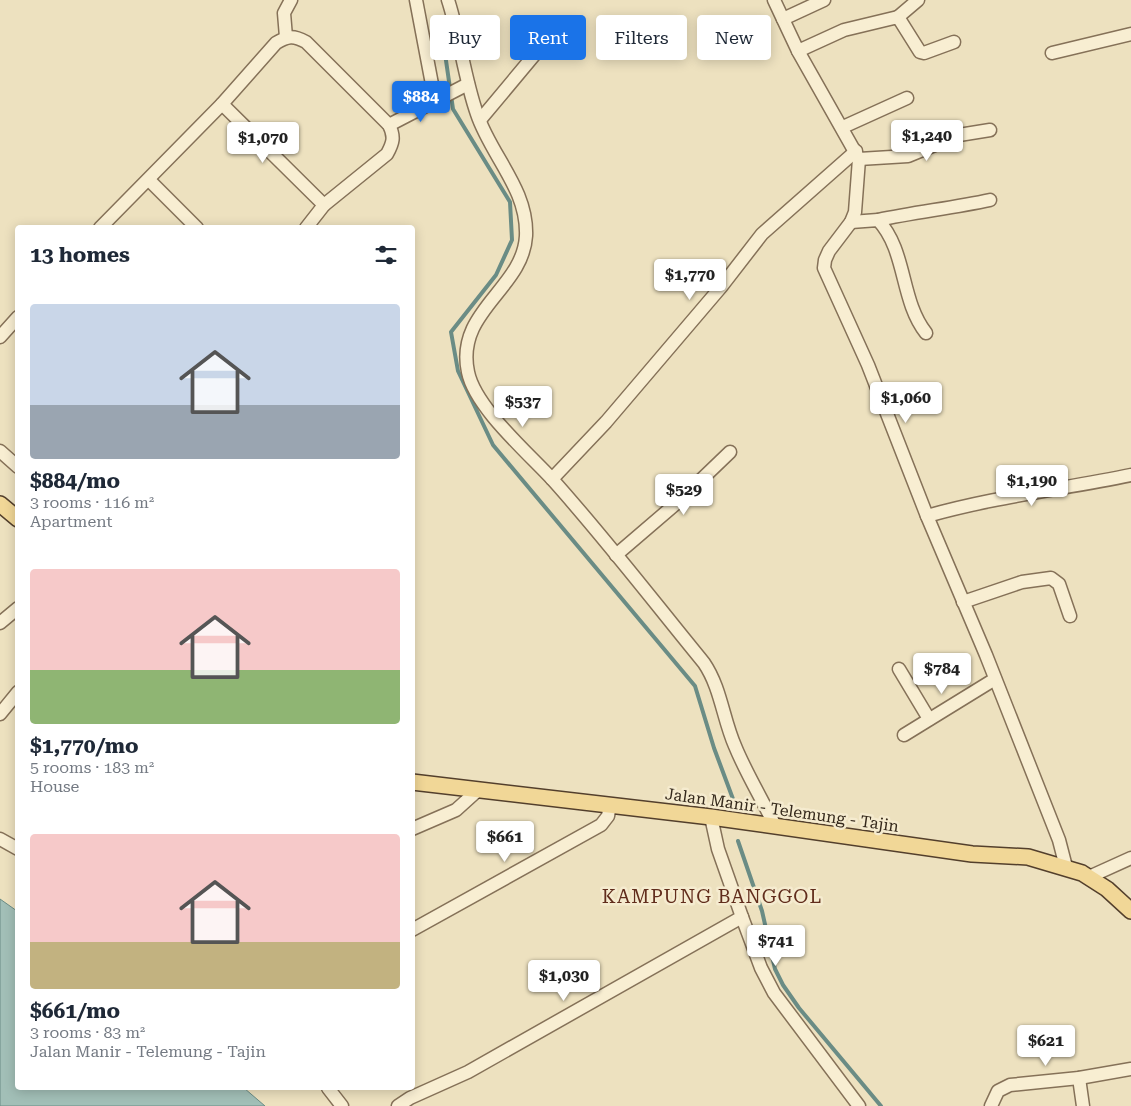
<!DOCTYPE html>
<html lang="en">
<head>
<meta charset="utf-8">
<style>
  body { margin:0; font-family:"Roboto Serif",serif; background:#f6f6f7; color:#1f2937; height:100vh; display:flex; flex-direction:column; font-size:19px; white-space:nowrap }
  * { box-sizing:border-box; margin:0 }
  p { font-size:16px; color:#747a83 }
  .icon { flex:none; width:28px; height:28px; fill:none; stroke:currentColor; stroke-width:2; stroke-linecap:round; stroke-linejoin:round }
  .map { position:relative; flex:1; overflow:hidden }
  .panel { position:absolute; left:15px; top:225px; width:400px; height:865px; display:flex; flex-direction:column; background:#fff; border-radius:5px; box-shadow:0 2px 12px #0003 }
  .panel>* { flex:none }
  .top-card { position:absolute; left:430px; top:15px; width:475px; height:45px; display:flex; gap:10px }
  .price { position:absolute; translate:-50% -42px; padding:0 11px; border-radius:5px; background:#fff; color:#222; font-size:16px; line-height:32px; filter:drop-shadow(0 1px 2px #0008) }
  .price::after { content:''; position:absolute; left:50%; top:30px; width:15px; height:11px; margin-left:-8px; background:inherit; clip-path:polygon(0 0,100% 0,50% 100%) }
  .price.selected { background:#1a73e8; color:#fff }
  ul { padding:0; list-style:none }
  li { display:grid; align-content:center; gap:10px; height:265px; padding:0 15px }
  li span { display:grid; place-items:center; height:155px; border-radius:5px; color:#555 }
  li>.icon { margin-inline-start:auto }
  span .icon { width:90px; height:90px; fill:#fffc; stroke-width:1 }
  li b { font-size:21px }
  h2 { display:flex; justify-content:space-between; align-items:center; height:60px; padding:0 15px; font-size:21px }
  .chip { padding:0 18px; border-radius:5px; background:#fff; box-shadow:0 2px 12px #0003; font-size:18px; line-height:45px }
  .chip.selected { background:#1a73e8; color:#fff }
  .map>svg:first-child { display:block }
  .water { fill:#a2bfb7; stroke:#6a8c85 }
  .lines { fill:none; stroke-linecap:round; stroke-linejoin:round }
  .stream { stroke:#6a8c85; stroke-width:4 }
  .minor-casing { stroke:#857158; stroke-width:15 }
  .major-casing { stroke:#533f2c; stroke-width:18 }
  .minor { stroke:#f8eed2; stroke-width:12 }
  .major { stroke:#f1d797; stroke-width:15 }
  .labels { text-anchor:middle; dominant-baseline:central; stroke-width:5; stroke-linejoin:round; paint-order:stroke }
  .street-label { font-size:16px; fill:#35291c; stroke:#f5ebcf }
  .quarter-label { font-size:19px; letter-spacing:1px; fill:#612d1c; stroke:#f5ebcf }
</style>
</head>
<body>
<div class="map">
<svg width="1131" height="1106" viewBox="0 0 1131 1106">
  <rect width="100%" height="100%" fill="#ede1bf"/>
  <polygon class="water" points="0,899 17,911 18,1088 244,1088 265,1106 0,1106"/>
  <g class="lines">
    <g class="stream">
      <polyline points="440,19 453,109 510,202 512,240 496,275 451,332 458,371 493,445 695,686 714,748 733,799"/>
      <polyline points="738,841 762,911 775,969 783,985 799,1008 881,1106"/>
    </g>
    <defs>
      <g id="minor">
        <polyline points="416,0 435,100"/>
        <path d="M448,0C460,37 464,77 477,114C491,156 528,189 526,236C523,289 455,311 468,372C475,407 527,452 552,479C605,538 654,602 704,663C721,688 723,719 735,746C746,773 762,799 775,826"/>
        <polyline points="774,0 798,51 859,159 855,212 851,222 829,251 825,260 824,268 868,365 927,516 986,655 1059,840 1066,867"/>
        <polyline points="898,17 918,0"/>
        <polyline points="783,19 824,0"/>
        <polyline points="286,37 284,13 291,0"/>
        <polyline points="798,51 844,30 898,17 920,52 924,53 954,42"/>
        <polyline points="1052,53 1131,34"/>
        <polyline points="222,104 324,205"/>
        <polyline points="480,120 556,29"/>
        <polyline points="389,125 468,84"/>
        <polyline points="843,127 907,98"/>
        <polyline points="859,159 908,156 959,135 990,130"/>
        <polyline points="149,180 197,228"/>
        <path d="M878,220C916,212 953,208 990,200"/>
        <path d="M851,222L878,220C907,251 900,300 926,333"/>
        <path d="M100,228L222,104L276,43C288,36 293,35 306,42L389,125C395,137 393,143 387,154L324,205L306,228"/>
        <polyline points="0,337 18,317"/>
        <polyline points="0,451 18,467"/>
        <polyline points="552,479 606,422 721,287 762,234 856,151"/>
        <path d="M927,516C994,497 1063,489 1131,475"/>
        <polyline points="616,555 679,501 730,452"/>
        <polyline points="963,602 1022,582 1051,578 1059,584 1070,616"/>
        <polyline points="0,623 18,608"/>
        <polyline points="899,669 929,719"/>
        <polyline points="0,714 18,692"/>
        <polyline points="904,735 995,679"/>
        <polyline points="711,817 718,849 742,917 761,968 774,993 859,1106"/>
        <polyline points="412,829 456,810 477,791"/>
        <polyline points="0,839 18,849"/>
        <polyline points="1089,877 1131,858"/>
        <polyline points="412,930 601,825 608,816 610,805"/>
        <polyline points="1079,1078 1083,1106"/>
        <polyline points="328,1088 342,1106"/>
        <polyline points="398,1106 410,1098 468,1072 742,917"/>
        <polyline points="991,1106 998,1091 1010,1085 1079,1078 1131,1069"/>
      </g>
      <g id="major">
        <polyline points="0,504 18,519"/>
        <polyline points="412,782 711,817 972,854 1028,857 1082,873 1107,889 1131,911"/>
      </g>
    </defs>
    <use href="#minor" class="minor-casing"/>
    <use href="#major" class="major-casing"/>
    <use href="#minor" class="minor"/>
    <use href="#major" class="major"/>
  </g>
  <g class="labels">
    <g class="street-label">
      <text transform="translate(782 810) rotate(8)">Jalan Manir - Telemung - Tajin</text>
    </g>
    <g class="quarter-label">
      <text x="712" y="896">KAMPUNG BANGGOL</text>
    </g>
  </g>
</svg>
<b class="price selected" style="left:421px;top:123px">$884</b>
<b class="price" style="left:927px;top:162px">$1,240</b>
<b class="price" style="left:263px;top:164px">$1,070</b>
<b class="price" style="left:690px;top:301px">$1,770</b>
<b class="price" style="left:906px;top:424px">$1,060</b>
<b class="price" style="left:523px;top:428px">$537</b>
<b class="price" style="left:1032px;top:507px">$1,190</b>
<b class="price" style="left:684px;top:516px">$529</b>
<b class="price" style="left:942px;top:695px">$784</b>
<b class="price" style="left:505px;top:863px">$661</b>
<b class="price" style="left:776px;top:967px">$741</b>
<b class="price" style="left:564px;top:1002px">$1,030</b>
<b class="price" style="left:1046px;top:1067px">$621</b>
<div class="top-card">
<a class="chip">Buy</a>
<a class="chip selected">Rent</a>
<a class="chip">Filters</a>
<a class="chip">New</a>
</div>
<section class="panel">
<h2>13 homes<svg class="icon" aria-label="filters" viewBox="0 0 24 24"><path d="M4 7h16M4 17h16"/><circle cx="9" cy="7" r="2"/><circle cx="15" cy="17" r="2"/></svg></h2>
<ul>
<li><span style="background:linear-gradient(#c9d6e8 65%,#9aa5b1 0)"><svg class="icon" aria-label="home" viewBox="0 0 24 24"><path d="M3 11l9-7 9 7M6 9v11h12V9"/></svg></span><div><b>$884/mo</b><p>3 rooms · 116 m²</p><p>Apartment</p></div></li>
<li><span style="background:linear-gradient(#f6c9c9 65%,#8fb573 0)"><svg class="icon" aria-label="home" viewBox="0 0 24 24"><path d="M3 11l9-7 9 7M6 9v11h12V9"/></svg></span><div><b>$1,770/mo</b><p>5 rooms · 183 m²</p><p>House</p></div></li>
<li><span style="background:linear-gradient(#f6c9c9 70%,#c2b280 0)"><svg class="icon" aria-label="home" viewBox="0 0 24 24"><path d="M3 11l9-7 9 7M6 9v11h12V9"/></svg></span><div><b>$661/mo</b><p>3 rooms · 83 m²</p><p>Jalan Manir - Telemung - Tajin</p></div></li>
</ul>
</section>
</div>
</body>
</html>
